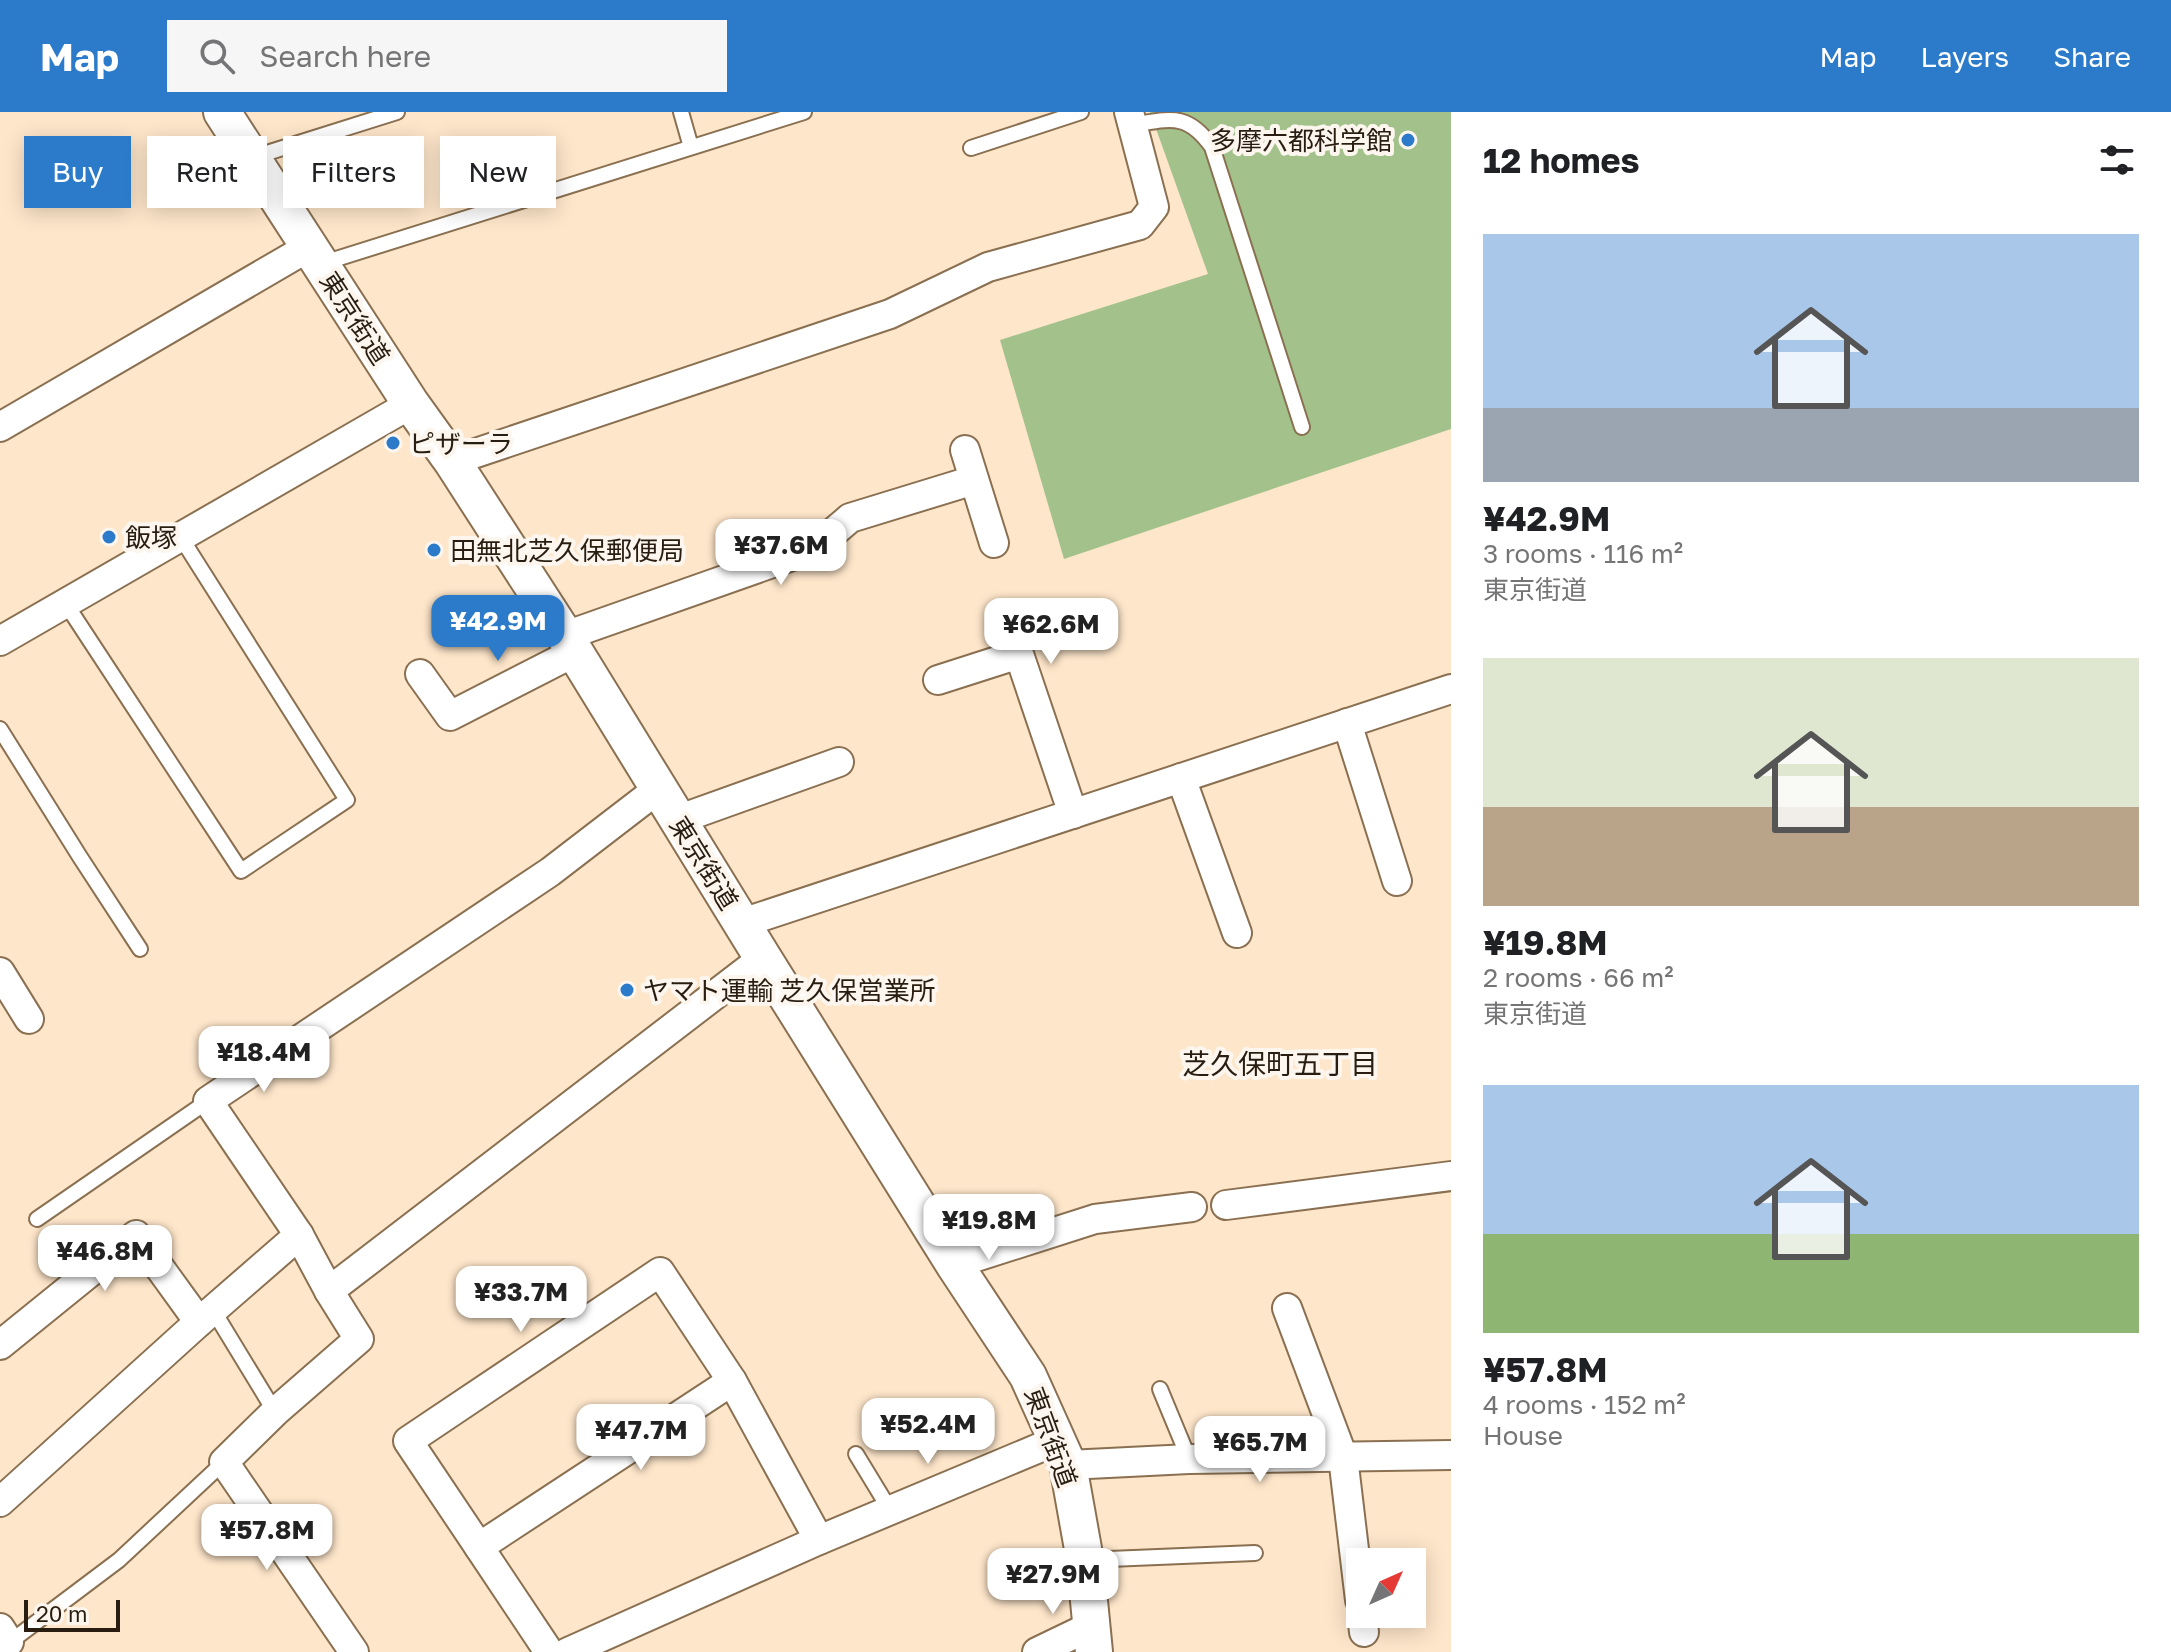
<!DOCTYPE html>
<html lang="en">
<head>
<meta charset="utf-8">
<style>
  body { margin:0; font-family:"Golos Text","Noto Sans JP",sans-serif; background:#f6f6f6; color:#202124; height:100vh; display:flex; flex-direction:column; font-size:30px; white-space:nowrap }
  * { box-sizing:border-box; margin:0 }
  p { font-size:26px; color:#757577 }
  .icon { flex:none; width:44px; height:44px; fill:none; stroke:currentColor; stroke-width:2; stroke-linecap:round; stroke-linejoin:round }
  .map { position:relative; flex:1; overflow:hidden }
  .panel { display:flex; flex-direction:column; background:#fff; width:720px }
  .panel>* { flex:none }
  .banner { position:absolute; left:24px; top:24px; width:760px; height:72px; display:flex; gap:16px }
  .needle { width:52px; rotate:45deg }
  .controls { position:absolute; left:1346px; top:1436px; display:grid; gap:16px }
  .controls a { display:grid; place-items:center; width:80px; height:80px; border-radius:0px; background:#fff; box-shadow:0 4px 20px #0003; font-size:40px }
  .scale { position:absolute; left:24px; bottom:20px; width:96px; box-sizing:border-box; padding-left:8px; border:4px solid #281d10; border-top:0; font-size:22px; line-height:28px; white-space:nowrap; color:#281d10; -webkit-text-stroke:6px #fcf6ef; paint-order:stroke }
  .price { position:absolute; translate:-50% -68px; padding:0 18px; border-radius:16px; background:#fff; color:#222; font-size:26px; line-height:52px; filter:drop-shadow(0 2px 4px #0008) }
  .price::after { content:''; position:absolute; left:50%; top:48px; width:24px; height:18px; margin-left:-12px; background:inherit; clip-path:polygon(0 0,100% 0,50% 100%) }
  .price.current { background:#2b7bca; color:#fff }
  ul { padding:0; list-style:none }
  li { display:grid; align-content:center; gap:16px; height:424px; padding:0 32px }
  li span { display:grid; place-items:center; height:248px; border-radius:0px; color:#555 }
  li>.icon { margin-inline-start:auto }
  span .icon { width:144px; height:144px; fill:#fffc; stroke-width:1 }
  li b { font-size:34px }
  h2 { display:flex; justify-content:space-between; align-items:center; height:96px; padding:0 32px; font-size:34px }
  .pill { padding:0 28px; border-radius:0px; background:#fff; box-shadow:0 4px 20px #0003; font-size:28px; line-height:72px }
  .pill.current { background:#2b7bca; color:#fff }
  header { display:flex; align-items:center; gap:48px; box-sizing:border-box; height:112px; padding:0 40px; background:#2b7bca; color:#fff }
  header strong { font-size:38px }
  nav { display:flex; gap:44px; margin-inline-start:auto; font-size:28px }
  .search { width:560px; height:72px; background:#f6f6f6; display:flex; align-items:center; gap:20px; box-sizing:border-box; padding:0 28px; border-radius:0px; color:#757577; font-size:30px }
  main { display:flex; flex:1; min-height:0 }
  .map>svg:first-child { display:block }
  .green { fill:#a3c28b }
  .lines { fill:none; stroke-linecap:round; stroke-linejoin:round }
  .service-casing { stroke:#8a7051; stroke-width:18 }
  .minor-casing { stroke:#8a7051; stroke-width:32 }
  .tertiary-casing { stroke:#8a7051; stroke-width:40 }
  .service { stroke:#fff; stroke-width:14 }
  .minor { stroke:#fff; stroke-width:28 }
  .tertiary { stroke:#fff; stroke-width:36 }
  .poi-dot { fill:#2b7bca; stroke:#fcf6ef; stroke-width:3 }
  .labels { text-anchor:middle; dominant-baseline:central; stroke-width:8; stroke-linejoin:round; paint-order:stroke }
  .poi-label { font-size:26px; fill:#281d10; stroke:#fcf6ef; text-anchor:start }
  .street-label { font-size:26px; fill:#281d10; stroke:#fcf6ef }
  .neighbourhood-label { font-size:28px; fill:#281d10; stroke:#fcf6ef }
</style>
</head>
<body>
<header>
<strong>Map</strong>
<div class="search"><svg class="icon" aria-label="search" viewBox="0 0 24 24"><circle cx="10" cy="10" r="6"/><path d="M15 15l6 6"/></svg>Search here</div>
<nav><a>Map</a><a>Layers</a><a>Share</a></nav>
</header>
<main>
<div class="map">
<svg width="1451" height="1540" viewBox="0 0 1451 1540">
  <rect width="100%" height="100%" fill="#fee6ca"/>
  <polygon class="green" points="1150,0 1451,0 1451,317 1064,447 1000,228 1208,162"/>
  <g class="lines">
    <defs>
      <g id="service">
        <polyline points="681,0 691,35"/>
        <path d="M1131,13C1171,7 1187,0 1212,35L1302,315"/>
        <polyline points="971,36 1081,0"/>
        <polyline points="254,45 397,0"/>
        <polyline points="320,152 804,0"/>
        <polyline points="66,492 241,759 347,688 180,424"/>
        <polyline points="0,617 80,745 140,837"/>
        <polyline points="37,1107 208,989"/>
        <polyline points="213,1198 275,1300"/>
        <polyline points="1160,1277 1189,1347"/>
        <polyline points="856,1342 890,1398"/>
        <polyline points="1085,1448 1255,1441"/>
        <polyline points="6,1533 119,1448 224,1350"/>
      </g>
      <g id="minor">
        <polyline points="0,315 309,135"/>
        <polyline points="965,338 994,431"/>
        <polyline points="452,349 890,202 988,155 1140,113 1154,95 1129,0"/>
        <polyline points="565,524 815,436 850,406 974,368"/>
        <polyline points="0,529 411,292"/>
        <polyline points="420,562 450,604 575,540"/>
        <polyline points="938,568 1019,542 1073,702"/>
        <polyline points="1347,611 1397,769"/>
        <polyline points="1181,666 1237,821"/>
        <polyline points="677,708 839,650"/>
        <polyline points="742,811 1451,577"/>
        <polyline points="0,860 29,907"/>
        <polyline points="1226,1093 1451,1064"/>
        <polyline points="954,1152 1095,1107 1192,1095"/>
        <polyline points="329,1179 763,846"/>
        <polyline points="1287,1196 1343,1345 1360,1488"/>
        <polyline points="0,1233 136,1123 199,1210"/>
        <polyline points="1068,1353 1189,1347 1451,1343"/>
        <polyline points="0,1390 199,1210 299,1123"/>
        <polyline points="479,1435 408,1329 660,1160 732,1269"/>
        <polyline points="1362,1502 1364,1520"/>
        <polyline points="0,1516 9,1530"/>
        <polyline points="354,1540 224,1350 275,1300 359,1227 329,1179 299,1123 208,989 550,760 658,677"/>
        <polyline points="549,1540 479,1435 732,1269 819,1428"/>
        <polyline points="568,1540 819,1428 1058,1328"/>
        <polyline points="1037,1540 1091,1514"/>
      </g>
      <polyline id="tertiary" points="222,0 411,292 452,349 565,524 763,846 954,1152 1028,1264 1068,1353 1085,1448 1094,1540"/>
    </defs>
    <use href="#service" class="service-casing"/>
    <use href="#minor" class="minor-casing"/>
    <use href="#tertiary" class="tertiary-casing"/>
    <use href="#service" class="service"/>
    <use href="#minor" class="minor"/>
    <use href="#tertiary" class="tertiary"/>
  </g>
  <g class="poi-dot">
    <circle cx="1408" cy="28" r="8"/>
    <circle cx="393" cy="331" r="8"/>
    <circle cx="109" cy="425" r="8"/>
    <circle cx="434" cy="438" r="8"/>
    <circle cx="627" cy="878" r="8"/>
  </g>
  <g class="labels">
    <g class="poi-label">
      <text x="1392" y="28" text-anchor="end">多摩六都科学館</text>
      <text x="409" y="331">ピザーラ</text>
      <text x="125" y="425">飯塚</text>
      <text x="450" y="438">田無北芝久保郵便局</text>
      <text x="643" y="878">ヤマト運輸 芝久保営業所</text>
    </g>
    <g class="street-label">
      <text transform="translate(355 206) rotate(57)">東京街道</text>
      <text transform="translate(704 751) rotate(58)">東京街道</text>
      <text transform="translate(1051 1325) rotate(70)">東京街道</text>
    </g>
    <g class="neighbourhood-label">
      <text x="1280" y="951">芝久保町五丁目</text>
    </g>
  </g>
</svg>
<div class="controls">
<a><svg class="needle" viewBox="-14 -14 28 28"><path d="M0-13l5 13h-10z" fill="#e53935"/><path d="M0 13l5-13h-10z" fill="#757577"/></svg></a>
</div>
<div class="scale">20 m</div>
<b class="price" style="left:781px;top:475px">¥37.6M</b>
<b class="price current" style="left:498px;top:551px">¥42.9M</b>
<b class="price" style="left:1051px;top:554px">¥62.6M</b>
<b class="price" style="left:264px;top:982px">¥18.4M</b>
<b class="price" style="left:989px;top:1150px">¥19.8M</b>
<b class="price" style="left:105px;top:1181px">¥46.8M</b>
<b class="price" style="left:521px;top:1222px">¥33.7M</b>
<b class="price" style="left:928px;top:1354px">¥52.4M</b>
<b class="price" style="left:641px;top:1360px">¥47.7M</b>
<b class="price" style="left:1260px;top:1372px">¥65.7M</b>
<b class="price" style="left:267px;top:1460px">¥57.8M</b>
<b class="price" style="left:1053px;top:1504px">¥27.9M</b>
<div class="banner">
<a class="pill current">Buy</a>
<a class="pill">Rent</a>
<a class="pill">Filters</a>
<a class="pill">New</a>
</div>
</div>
<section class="panel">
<h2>12 homes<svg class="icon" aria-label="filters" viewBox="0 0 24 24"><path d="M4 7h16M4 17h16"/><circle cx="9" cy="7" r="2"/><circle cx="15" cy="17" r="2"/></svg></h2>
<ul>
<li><span style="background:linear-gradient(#a9c7e8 70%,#9aa5b1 0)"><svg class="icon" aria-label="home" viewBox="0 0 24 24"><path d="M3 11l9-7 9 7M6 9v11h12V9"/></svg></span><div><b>¥42.9M</b><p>3 rooms · 116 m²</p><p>東京街道</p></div></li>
<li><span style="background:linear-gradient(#dfe7d0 60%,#b9a48a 0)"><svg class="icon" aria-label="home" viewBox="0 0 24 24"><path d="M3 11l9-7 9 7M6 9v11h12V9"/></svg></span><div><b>¥19.8M</b><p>2 rooms · 66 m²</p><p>東京街道</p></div></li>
<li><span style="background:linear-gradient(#a9c7e8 60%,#8fb573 0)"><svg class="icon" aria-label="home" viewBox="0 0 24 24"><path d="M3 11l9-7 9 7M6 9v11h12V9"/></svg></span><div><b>¥57.8M</b><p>4 rooms · 152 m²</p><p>House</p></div></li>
</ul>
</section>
</main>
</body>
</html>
